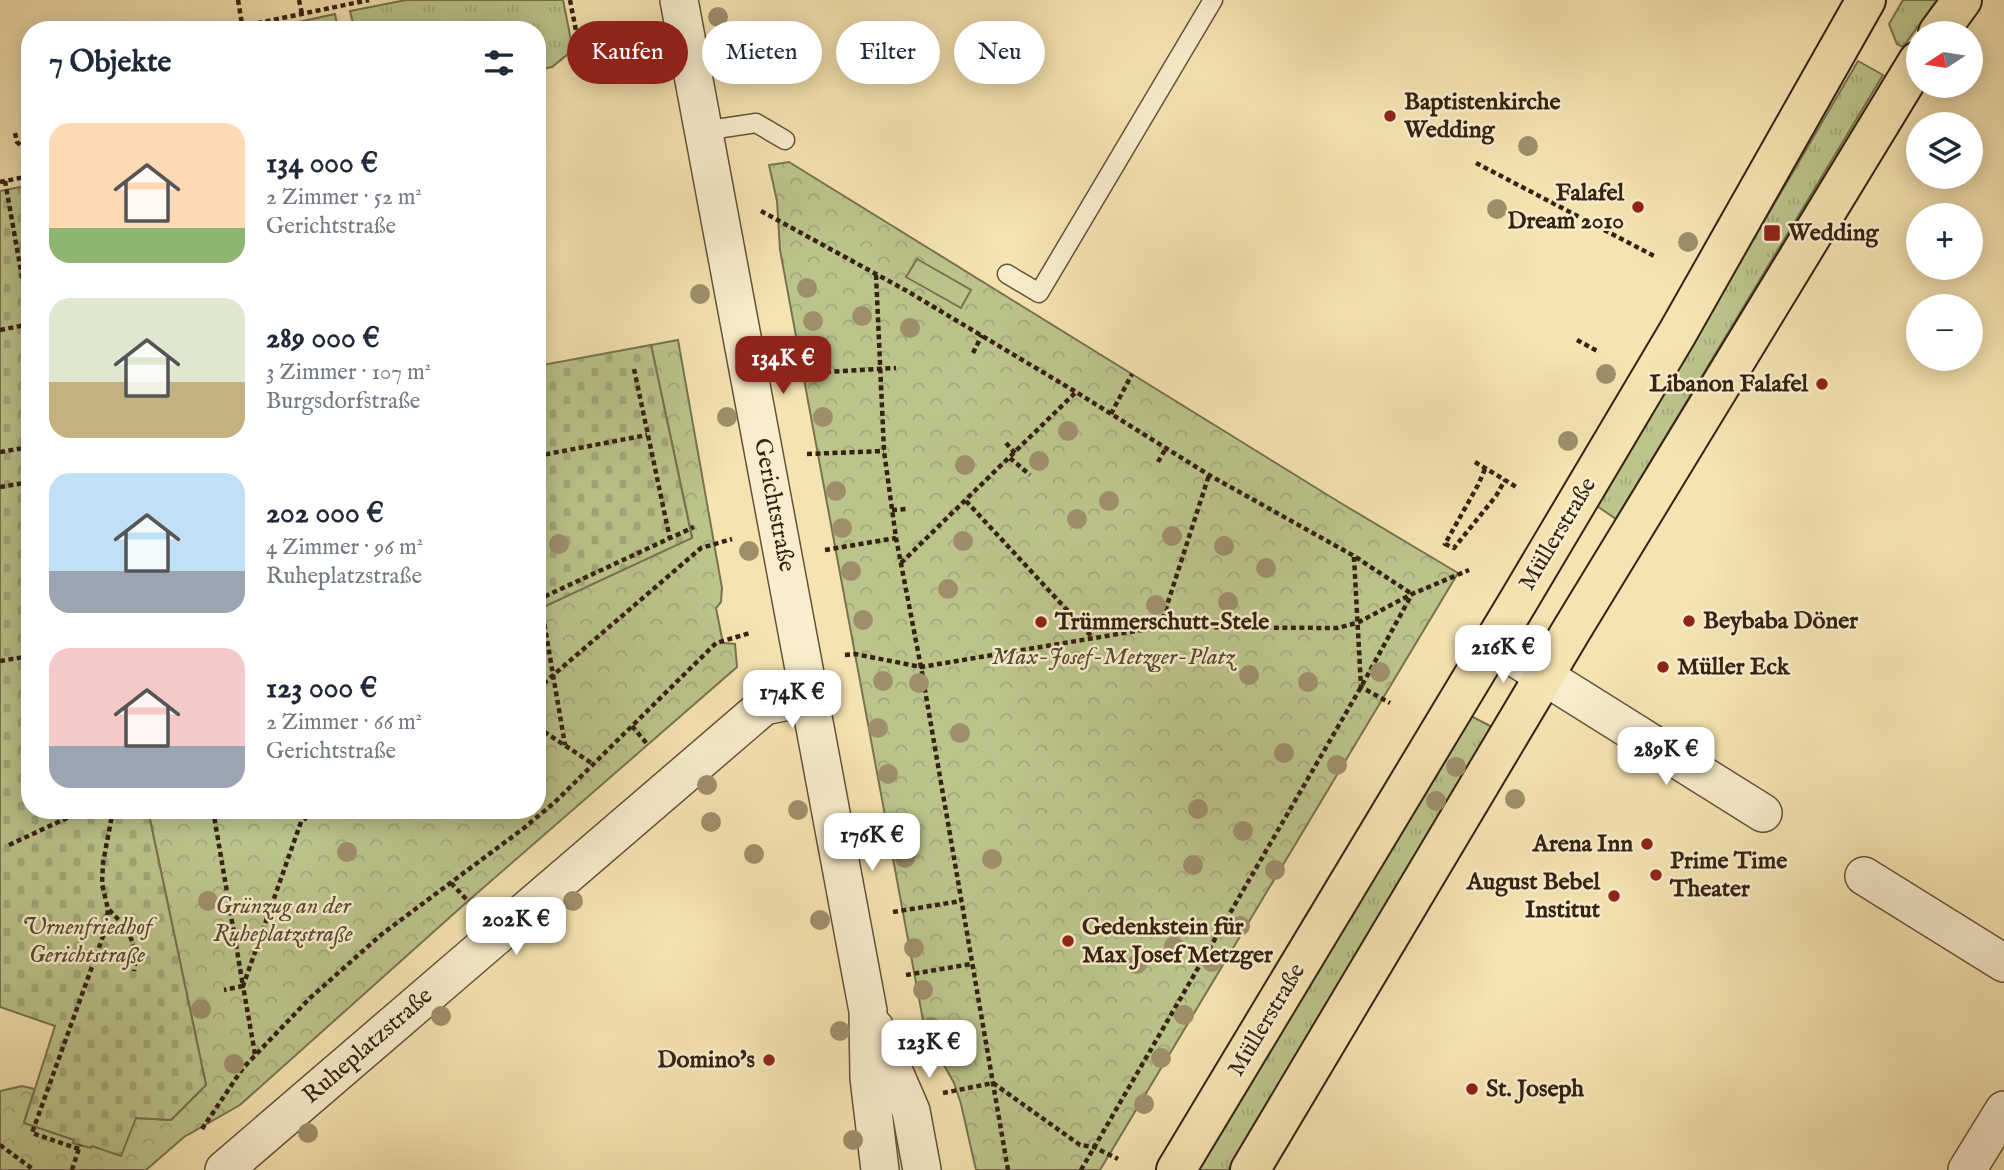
<!DOCTYPE html>
<html lang="de">
<head>
<meta charset="utf-8">
<style>
  body { margin:0; font-family:"IM FELL English",serif; background:#f2f2f3; color:#1f2937; height:100vh; display:flex; flex-direction:column; font-size:26px; white-space:nowrap }
  * { box-sizing:border-box; margin:0 }
  p { font-size:23px; color:#747a83 }
  .icon { flex:none; width:38px; height:38px; fill:none; stroke:currentColor; stroke-width:2; stroke-linecap:round; stroke-linejoin:round }
  .map { position:relative; flex:1; overflow:hidden }
  .details { position:absolute; left:21px; top:21px; width:525px; height:798px; display:flex; flex-direction:column; background:#fff; border-radius:28px; box-shadow:0 4px 18px #0003 }
  .details>* { flex:none }
  .banner { position:absolute; left:567px; top:21px; width:665px; height:63px; display:flex; gap:14px }
  .needle { width:46px; rotate:258deg }
  .tools { position:absolute; left:1906px; top:21px; display:grid; gap:14px }
  .tools a { display:grid; place-items:center; width:77px; height:77px; border-radius:50%; background:#fff; box-shadow:0 4px 18px #0003; font-size:35px }
  .price { position:absolute; translate:-50% -60px; padding:0 16px; border-radius:14px; background:#fff; color:#222; font-size:23px; line-height:46px; filter:drop-shadow(0 2px 4px #0008) }
  .price::after { content:''; position:absolute; left:50%; top:42px; width:21px; height:16px; margin-left:-10px; background:inherit; clip-path:polygon(0 0,100% 0,50% 100%) }
  .price.selected { background:#8f2418; color:#fff }
  ul { padding:0; list-style:none }
  li { display:flex; align-items:center; gap:21px; height:175px; padding:0 28px }
  li span { display:grid; place-items:center; flex:none; width:196px; height:140px; border-radius:21px; color:#555 }
  li>.icon { margin-inline-start:auto }
  span .icon { width:84px; height:84px; fill:#fffc; stroke-width:1 }
  li b { font-size:30px }
  h2 { display:flex; justify-content:space-between; align-items:center; height:84px; padding:0 28px; font-size:30px }
  .tag { padding:0 24px; border-radius:32px; background:#fff; box-shadow:0 4px 18px #0003; font-size:24px; line-height:63px }
  .tag.selected { background:#8f2418; color:#fff }
  .map>svg:first-child { display:block }
  .grass { fill:url(#grass-tufts); stroke:#787350; stroke-width:2 }
  .forest { fill:url(#forest-crowns); stroke:#787350; stroke-width:2 }
  .cemetery { fill:url(#cemetery-stones); stroke:#787350; stroke-width:2 }
  .pitch { fill:#bcc48c; stroke:#787350; stroke-width:2 }
  .lines { fill:none; stroke-linecap:round; stroke-linejoin:round }
  .lane-casing { stroke:#65523a; stroke-width:21 }
  .street-casing { stroke:#65523a; stroke-width:40 }
  .primary-casing { stroke:#352213; stroke-width:42 }
  .path { stroke:#352213; stroke-width:4.5; stroke-dasharray:5 3.5; stroke-linecap:butt }
  .lane { stroke:#f8edcc; stroke-width:18 }
  .street { stroke:#f8edcc; stroke-width:37 }
  .primary { stroke:#f5e3b1; stroke-width:38 }
  .tree { fill:#9e8f6b }
  .poi-dot { fill:#8f2418; stroke:#f8edcc; stroke-width:2.5 }
  .labels { text-anchor:middle; dominant-baseline:central; stroke-width:5; stroke-linejoin:round; paint-order:stroke }
  .poi-label { font-size:24px; font-weight:bold; fill:#352213; stroke:#f8edcc; text-anchor:start }
  .street-label { font-size:24px; fill:#352213; stroke:#f8edcc }
  .park-label { font-size:24px; font-style:italic; fill:#574a31; stroke:#f8edcc }
</style>
</head>
<body>
<div class="map">
<svg width="2004" height="1170" viewBox="0 0 2004 1170">
  <defs>
    <pattern id="grass-tufts" width="24" height="20" patternUnits="userSpaceOnUse" patternTransform="scale(1.75)"><rect width="24" height="20" fill="#bcc48c"/><path d="M3 7l-1-3M5 7V3M7 7l1-3M15 17l-1-3M17 17v-4M19 17l1-3" fill="none" stroke="#a2a878"/></pattern>
    <pattern id="forest-crowns" width="20" height="18" patternUnits="userSpaceOnUse" patternTransform="scale(1.75)"><rect width="20" height="18" fill="#bcc48c"/><path d="M2 6a3 3 0 1 1 6 0M12 15a3 3 0 1 1 6 0" fill="none" stroke="#a2a878"/></pattern>
    <pattern id="cemetery-stones" width="16" height="16" patternUnits="userSpaceOnUse" patternTransform="scale(1.75)"><rect width="16" height="16" fill="#bcc48c"/><path d="M2 7V4a2 2 0 0 1 4 0v3zM10 15v-3a2 2 0 0 1 4 0v3z" fill="#a2a878"/></pattern>
  </defs>
  <rect width="100%" height="100%" fill="#f5e3b1"/>
  <filter id="stains"><feTurbulence type="fractalNoise" baseFrequency=".00286" numOctaves="4"/><feColorMatrix values="0 0 0 0 .2 0 0 0 0 .09 0 0 0 0 .02 0 0 0 .5 -.17"/></filter>
  <radialGradient id="worn" r=".72"><stop offset=".6" stop-color="#630" stop-opacity="0"/><stop offset="1" stop-color="#630" stop-opacity=".3"/></radialGradient>
  <g class="grass">
    <polygon points="406,0 563,0 573,50 552,67 537,70 537,30 343,30 354,27 350,11"/>
    <polygon points="1903,0 1937,0 1903,47 1897,44 1889,24"/>
    <polygon points="335,14 338,30 290,30 289,24"/>
    <polygon points="1858,61 1883,75 1616,519 1597,506"/>
    <polygon points="1471,716 1492,727 1228,1170 1197,1170"/>
  </g>
  <g class="forest">
    <polygon points="789,162 1339,502 1458,573 1100,1170 976,1170 961,1104 954,1083 925,1031 780,250 777,201 769,165"/>
    <polygon points="678,340 722,588 721,602 716,608 723,643 735,644 737,667 468,901 240,1105 184,1137 146,1170 0,1170 0,1091 22,1086 35,1089 24,1122 92,1146 136,1118 171,1120 206,1085 148,810 537,810 537,610 692,537 651,345"/>
  </g>
  <g class="cemetery">
    <polygon points="30,185 30,810 148,810 206,1085 171,1120 136,1118 121,1156 92,1146 91,1148 73,1143 74,1140 24,1123 55,1026 0,1007 0,191"/>
    <polygon points="651,345 692,538 537,610 537,366"/>
  </g>
  <polygon class="pitch" points="917,259 971,290 961,308 906,277"/>
  <g class="lines">
    <defs>
      <g id="lane">
        <polyline points="703,131 756,123 785,140"/>
        <polyline points="1007,274 1039,293 1213,0"/>
      </g>
      <g id="street">
        <polyline points="679,0 868,1011 869,1078 880,1170"/>
        <polyline points="1493,644 1763,813"/>
        <polyline points="1864,876 2004,963"/>
        <polyline points="875,1028 911,1111 922,1170"/>
        <polyline points="224,1170 764,706 809,697"/>
        <polyline points="1967,1170 2004,1110"/>
      </g>
      <g id="primary">
        <polyline points="1938,33 1962,0"/>
        <polyline points="1176,1170 1519,600 1678,332 1866,0"/>
        <polyline points="1250,1170 1571,631 1918,61"/>
      </g>
    </defs>
    <use href="#lane" class="lane-casing"/>
    <use href="#street" class="street-casing"/>
    <use href="#primary" class="primary-casing"/>
    <g class="path">
      <polyline points="238,0 243,30"/>
      <polyline points="299,0 302,14"/>
      <polyline points="570,0 584,72"/>
      <polyline points="224,30 369,0"/>
      <polyline points="15,133 17,142 30,153"/>
      <polyline points="1476,163 1656,257"/>
      <polyline points="5,181 30,322"/>
      <polyline points="0,182 30,176"/>
      <polyline points="761,211 907,291 1076,392 1209,475 1354,556 1412,594"/>
      <polyline points="876,275 884,451 896,538 921,667 1008,1170"/>
      <polyline points="0,330 30,324"/>
      <polyline points="1577,340 1599,352"/>
      <polyline points="973,353 982,335"/>
      <polyline points="634,369 670,539"/>
      <polyline points="792,374 896,368"/>
      <polyline points="1111,414 1132,374"/>
      <polyline points="1006,443 1015,453"/>
      <polyline points="0,452 30,447"/>
      <polyline points="807,454 884,451"/>
      <polyline points="537,456 647,435"/>
      <polyline points="1010,458 1030,475"/>
      <polyline points="1158,462 1166,448"/>
      <polyline points="1475,462 1518,488"/>
      <polyline points="1485,469 1478,485 1445,544 1454,548 1496,496 1505,480"/>
      <polyline points="0,487 30,482"/>
      <polyline points="966,501 1093,638"/>
      <polyline points="892,510 907,509"/>
      <polyline points="825,550 896,538"/>
      <polyline points="1354,557 1361,687 1390,703"/>
      <polyline points="901,563 1076,392"/>
      <polyline points="537,588 539,599"/>
      <polyline points="537,600 694,527"/>
      <polyline points="543,616 565,745"/>
      <polyline points="1160,627 1209,475"/>
      <polyline points="845,655 855,654 921,667 1160,627 1337,628 1357,623 1412,594 1469,570"/>
      <polyline points="0,661 30,656"/>
      <polyline points="537,689 701,548 732,539"/>
      <polyline points="632,726 648,745"/>
      <polyline points="537,727 593,764"/>
      <polyline points="213,810 243,986 224,990"/>
      <polyline points="9,845 84,810"/>
      <polyline points="451,883 468,901"/>
      <path d="M109,910C128,928 139,945 134,971"/>
      <polyline points="893,912 961,901"/>
      <polyline points="906,975 971,964"/>
      <polyline points="255,1054 243,986 301,822 315,810"/>
      <polyline points="943,1093 993,1083 1080,1145 1094,1147 1118,1159"/>
      <polyline points="202,1129 243,1068 310,998 382,934 524,828 555,802 716,643 750,633"/>
      <polyline points="0,1145 34,1170"/>
      <polyline points="79,1149 32,1133 106,928 108,909 102,884 103,863 113,810"/>
      <polyline points="72,1170 80,1145"/>
      <polyline points="1081,1170 1361,687 1412,594"/>
    </g>
    <use href="#lane" class="lane"/>
    <use href="#street" class="street"/>
    <use href="#primary" class="primary"/>
  </g>
  <g class="tree">
    <circle cx="718" cy="17" r="10"/>
    <circle cx="1528" cy="146" r="10"/>
    <circle cx="1497" cy="209" r="10"/>
    <circle cx="1688" cy="242" r="10"/>
    <circle cx="807" cy="288" r="10"/>
    <circle cx="700" cy="294" r="10"/>
    <circle cx="862" cy="316" r="10"/>
    <circle cx="813" cy="321" r="10"/>
    <circle cx="910" cy="328" r="10"/>
    <circle cx="813" cy="351" r="10"/>
    <circle cx="1606" cy="374" r="10"/>
    <circle cx="727" cy="417" r="10"/>
    <circle cx="823" cy="417" r="10"/>
    <circle cx="1068" cy="431" r="10"/>
    <circle cx="1568" cy="441" r="10"/>
    <circle cx="1039" cy="461" r="10"/>
    <circle cx="965" cy="465" r="10"/>
    <circle cx="836" cy="491" r="10"/>
    <circle cx="1109" cy="501" r="10"/>
    <circle cx="1077" cy="519" r="10"/>
    <circle cx="842" cy="528" r="10"/>
    <circle cx="1172" cy="536" r="10"/>
    <circle cx="963" cy="541" r="10"/>
    <circle cx="559" cy="544" r="10"/>
    <circle cx="1224" cy="546" r="10"/>
    <circle cx="749" cy="551" r="10"/>
    <circle cx="1266" cy="568" r="10"/>
    <circle cx="851" cy="571" r="10"/>
    <circle cx="948" cy="589" r="10"/>
    <circle cx="1228" cy="602" r="10"/>
    <circle cx="1156" cy="605" r="10"/>
    <circle cx="863" cy="620" r="10"/>
    <circle cx="1380" cy="672" r="10"/>
    <circle cx="1249" cy="675" r="10"/>
    <circle cx="883" cy="681" r="10"/>
    <circle cx="1308" cy="682" r="10"/>
    <circle cx="919" cy="683" r="10"/>
    <circle cx="878" cy="728" r="10"/>
    <circle cx="960" cy="733" r="10"/>
    <circle cx="1284" cy="753" r="10"/>
    <circle cx="1337" cy="765" r="10"/>
    <circle cx="1456" cy="767" r="10"/>
    <circle cx="888" cy="774" r="10"/>
    <circle cx="707" cy="785" r="10"/>
    <circle cx="1515" cy="799" r="10"/>
    <circle cx="1436" cy="801" r="10"/>
    <circle cx="1198" cy="809" r="10"/>
    <circle cx="798" cy="810" r="10"/>
    <circle cx="711" cy="822" r="10"/>
    <circle cx="1243" cy="831" r="10"/>
    <circle cx="347" cy="852" r="10"/>
    <circle cx="754" cy="854" r="10"/>
    <circle cx="905" cy="858" r="10"/>
    <circle cx="992" cy="859" r="10"/>
    <circle cx="1193" cy="865" r="10"/>
    <circle cx="1275" cy="870" r="10"/>
    <circle cx="208" cy="901" r="10"/>
    <circle cx="573" cy="901" r="10"/>
    <circle cx="820" cy="920" r="10"/>
    <circle cx="1240" cy="926" r="10"/>
    <circle cx="1174" cy="946" r="10"/>
    <circle cx="914" cy="948" r="10"/>
    <circle cx="1212" cy="962" r="10"/>
    <circle cx="1137" cy="964" r="10"/>
    <circle cx="923" cy="990" r="10"/>
    <circle cx="201" cy="1009" r="10"/>
    <circle cx="1184" cy="1015" r="10"/>
    <circle cx="441" cy="1016" r="10"/>
    <circle cx="931" cy="1027" r="10"/>
    <circle cx="840" cy="1031" r="10"/>
    <circle cx="1161" cy="1058" r="10"/>
    <circle cx="234" cy="1064" r="10"/>
    <circle cx="1144" cy="1104" r="10"/>
    <circle cx="308" cy="1133" r="10"/>
    <circle cx="853" cy="1140" r="10"/>
  </g>
  <g class="poi-dot">
    <circle cx="1390" cy="116" r="7"/>
    <circle cx="1638" cy="207" r="7"/>
    <rect x="1763" y="224" width="18" height="18" rx="3.5"/>
    <circle cx="1822" cy="384" r="7"/>
    <circle cx="1689" cy="621" r="7"/>
    <circle cx="1041" cy="622" r="7"/>
    <circle cx="1663" cy="667" r="7"/>
    <circle cx="1647" cy="844" r="7"/>
    <circle cx="1656" cy="875" r="7"/>
    <circle cx="1614" cy="896" r="7"/>
    <circle cx="1068" cy="941" r="7"/>
    <circle cx="769" cy="1060" r="7"/>
    <circle cx="1472" cy="1089" r="7"/>
  </g>
  <g class="labels">
    <g class="poi-label">
      <text x="1404" y="102">Baptistenkirche<tspan x="1404" dy="28">Wedding</tspan></text>
      <text x="1624" y="193" text-anchor="end">Falafel<tspan x="1624" dy="28">Dream 2010</tspan></text>
      <text x="1788" y="233">Wedding</text>
      <text x="1808" y="384" text-anchor="end">Libanon Falafel</text>
      <text x="1703" y="621">Beybaba Döner</text>
      <text x="1055" y="622">Trümmerschutt-Stele</text>
      <text x="1677" y="667">Müller Eck</text>
      <text x="1633" y="844" text-anchor="end">Arena Inn</text>
      <text x="1670" y="861">Prime Time<tspan x="1670" dy="28">Theater</tspan></text>
      <text x="1600" y="882" text-anchor="end">August Bebel<tspan x="1600" dy="28">Institut</tspan></text>
      <text x="1082" y="927">Gedenkstein für<tspan x="1082" dy="28">Max Josef Metzger</tspan></text>
      <text x="755" y="1060" text-anchor="end">Domino's</text>
      <text x="1486" y="1089">St. Joseph</text>
    </g>
    <g class="street-label">
      <text transform="translate(774 505) rotate(79)">Gerichtstraße</text>
      <text transform="translate(1558 534) rotate(-59)">Müllerstraße</text>
      <text transform="translate(1267 1020) rotate(-59)">Müllerstraße</text>
      <text transform="translate(368 1046) rotate(-41)">Ruheplatzstraße</text>
    </g>
    <g class="park-label">
      <text x="1113" y="657">Max-Josef-Metzger-Platz</text>
      <text x="283" y="906">Grünzug an der<tspan x="283" dy="28">Ruheplatzstraße</tspan></text>
      <text x="87" y="927">Urnenfriedhof<tspan x="87" dy="28">Gerichtstraße</tspan></text>
    </g>
  </g>
  <rect width="100%" height="100%" filter="url(#stains)"/>
  <rect width="100%" height="100%" fill="url(#worn)"/>
</svg>
<div class="tools">
<a><svg class="needle" viewBox="-14 -14 28 28"><path d="M0-13l5 13h-10z" fill="#e53935"/><path d="M0 13l5-13h-10z" fill="#747a83"/></svg></a>
<a><svg class="icon" aria-label="layers" viewBox="0 0 24 24"><path d="M12 4l9 5-9 5-9-5zM3 14l9 5 9-5"/></svg></a>
<a>+</a>
<a>−</a>
</div>
<b class="price selected" style="left:783px;top:396px">134K €</b>
<b class="price" style="left:1503px;top:685px">216K €</b>
<b class="price" style="left:792px;top:730px">174K €</b>
<b class="price" style="left:1666px;top:787px">289K €</b>
<b class="price" style="left:872px;top:873px">176K €</b>
<b class="price" style="left:516px;top:957px">202K €</b>
<b class="price" style="left:929px;top:1080px">123K €</b>
<div class="banner">
<a class="tag selected">Kaufen</a>
<a class="tag">Mieten</a>
<a class="tag">Filter</a>
<a class="tag">Neu</a>
</div>
<section class="details">
<h2>7 Objekte<svg class="icon" aria-label="filters" viewBox="0 0 24 24"><path d="M4 7h16M4 17h16"/><circle cx="9" cy="7" r="2"/><circle cx="15" cy="17" r="2"/></svg></h2>
<ul>
<li><span style="background:linear-gradient(#ffd9b3 75%,#8fb573 0)"><svg class="icon" aria-label="home" viewBox="0 0 24 24"><path d="M3 11l9-7 9 7M6 9v11h12V9"/></svg></span><div><b>134 000 €</b><p>2 Zimmer · 52 m²</p><p>Gerichtstraße</p></div></li>
<li><span style="background:linear-gradient(#dfe7d0 60%,#c2b280 0)"><svg class="icon" aria-label="home" viewBox="0 0 24 24"><path d="M3 11l9-7 9 7M6 9v11h12V9"/></svg></span><div><b>289 000 €</b><p>3 Zimmer · 107 m²</p><p>Burgsdorfstraße</p></div></li>
<li><span style="background:linear-gradient(#bfe0f5 70%,#9aa5b1 0)"><svg class="icon" aria-label="home" viewBox="0 0 24 24"><path d="M3 11l9-7 9 7M6 9v11h12V9"/></svg></span><div><b>202 000 €</b><p>4 Zimmer · 96 m²</p><p>Ruheplatzstraße</p></div></li>
<li><span style="background:linear-gradient(#f6c9c9 70%,#9aa5b1 0)"><svg class="icon" aria-label="home" viewBox="0 0 24 24"><path d="M3 11l9-7 9 7M6 9v11h12V9"/></svg></span><div><b>123 000 €</b><p>2 Zimmer · 66 m²</p><p>Gerichtstraße</p></div></li>
</ul>
</section>
</div>
</body>
</html>
